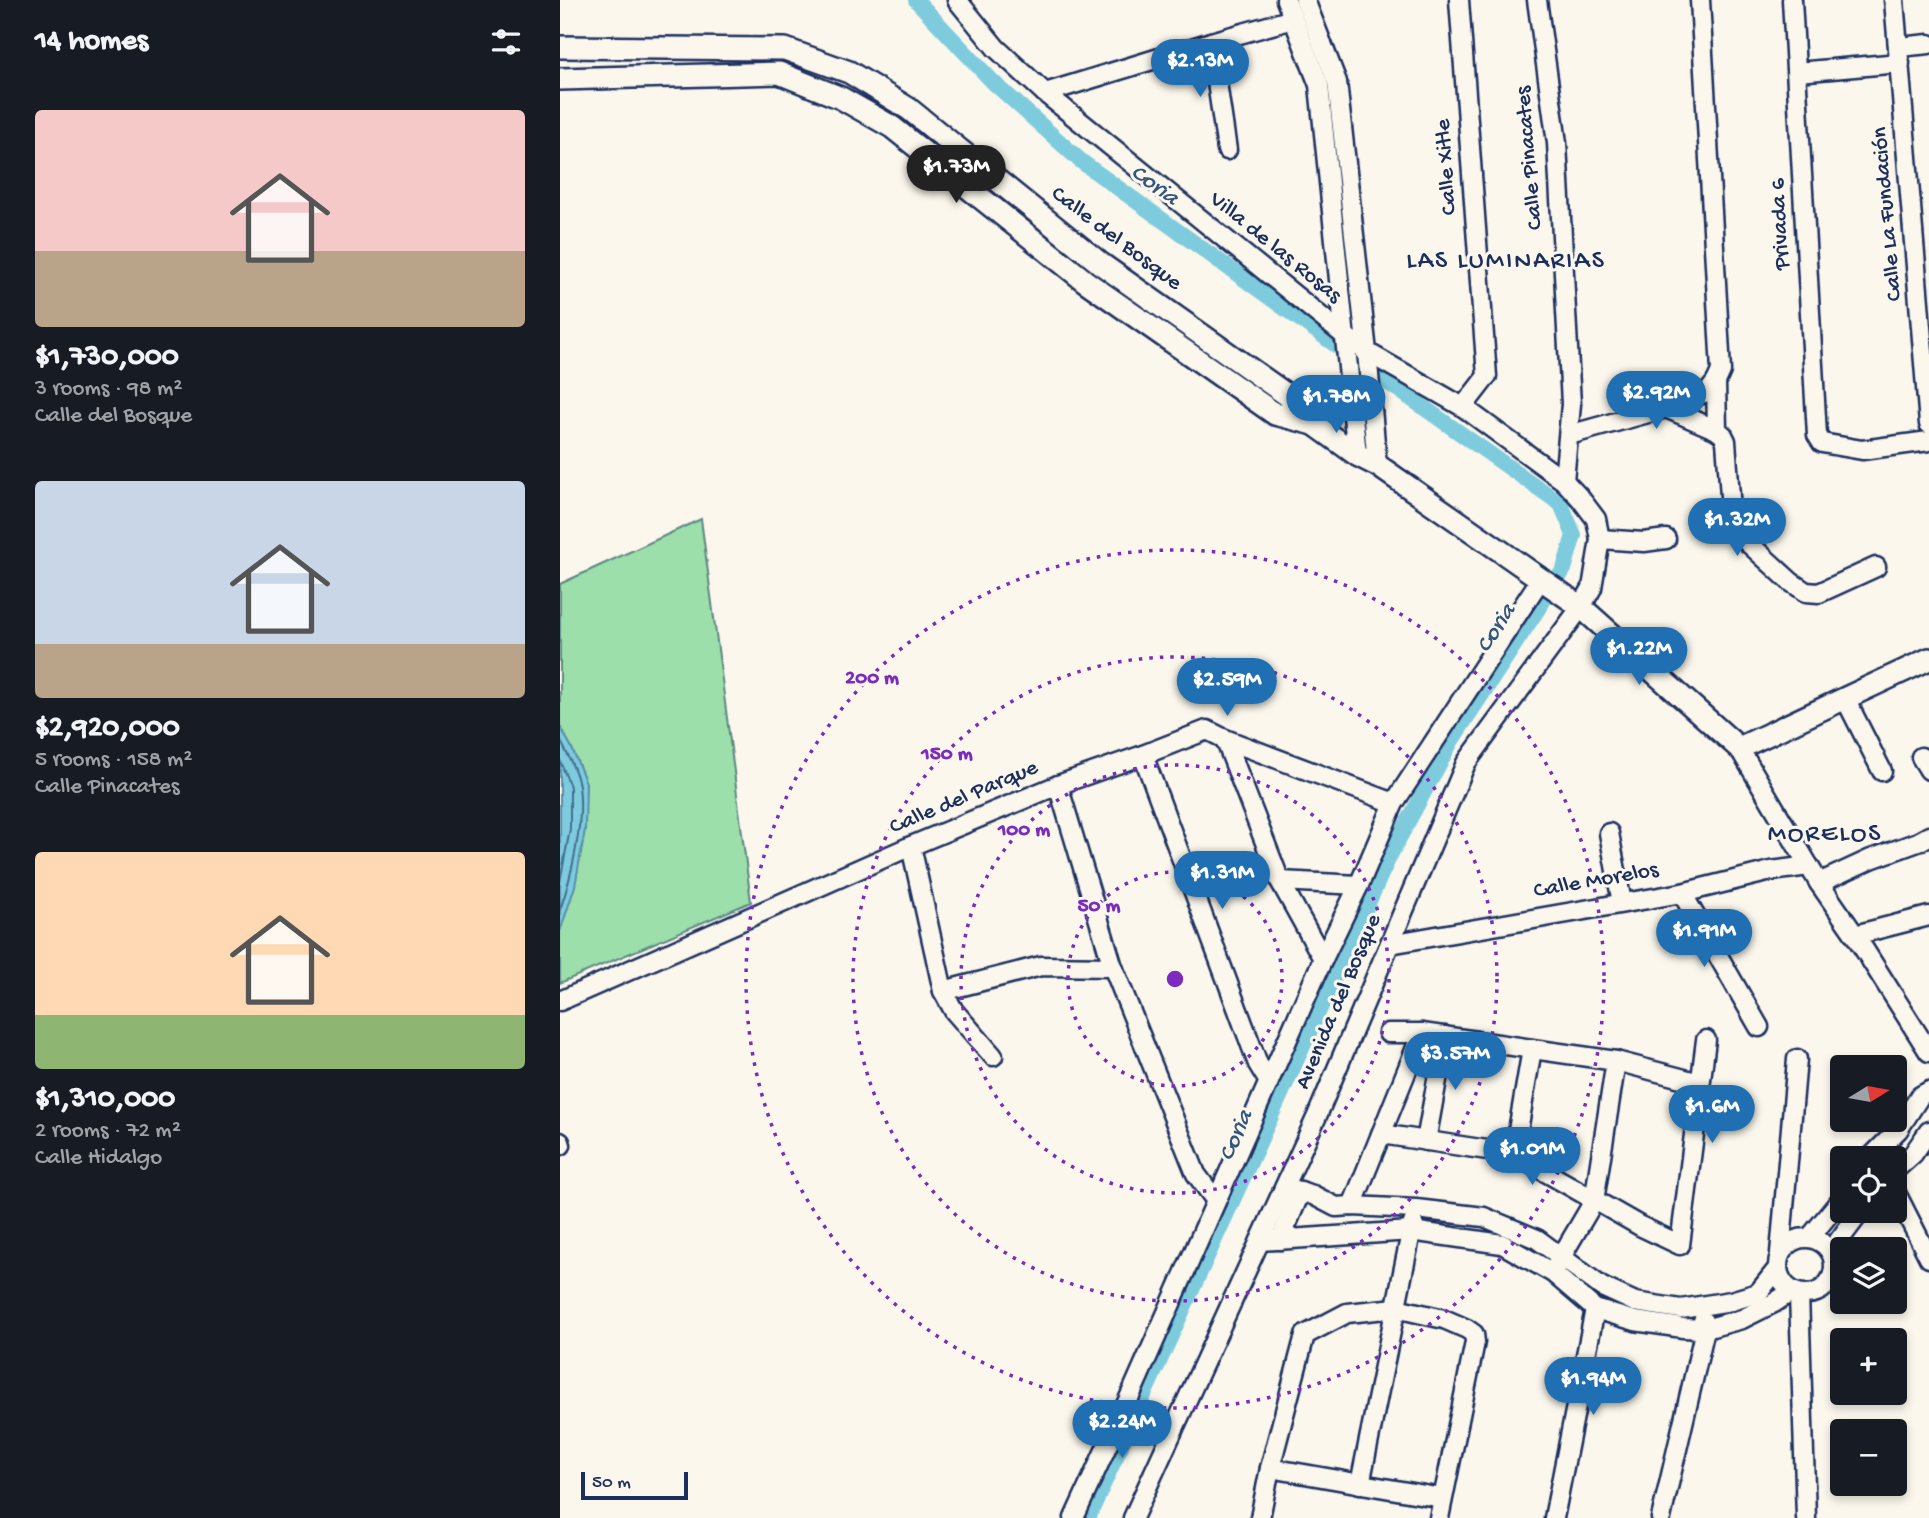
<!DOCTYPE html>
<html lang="en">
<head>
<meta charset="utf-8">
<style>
  body { margin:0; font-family:"Gochi Hand",sans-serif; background:#242831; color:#f1f3f6; height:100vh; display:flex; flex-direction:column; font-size:26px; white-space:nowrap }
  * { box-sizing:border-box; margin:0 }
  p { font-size:23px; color:#9ea1a6 }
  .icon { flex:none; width:38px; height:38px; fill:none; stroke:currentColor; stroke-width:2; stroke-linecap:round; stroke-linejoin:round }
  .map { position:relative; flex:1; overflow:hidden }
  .details { display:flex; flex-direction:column; background:#171b24; width:560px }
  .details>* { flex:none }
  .needle { width:46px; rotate:79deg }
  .buttons { position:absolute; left:1270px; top:1055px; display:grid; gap:14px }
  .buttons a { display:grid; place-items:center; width:77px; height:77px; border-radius:7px; background:#171b24; box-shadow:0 4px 10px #0003; font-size:35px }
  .scale { position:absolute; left:21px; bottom:18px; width:107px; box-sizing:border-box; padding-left:7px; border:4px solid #1b2f5e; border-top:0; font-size:19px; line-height:24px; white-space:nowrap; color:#1b2f5e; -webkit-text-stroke:5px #fbf7ec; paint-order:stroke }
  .price { position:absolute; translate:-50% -60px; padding:0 16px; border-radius:24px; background:#1f6fb2; color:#fff; font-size:23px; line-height:46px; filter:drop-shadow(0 2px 4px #0008) }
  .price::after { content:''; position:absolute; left:50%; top:42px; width:21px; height:16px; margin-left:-10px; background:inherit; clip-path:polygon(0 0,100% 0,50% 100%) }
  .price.current { background:#222; color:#fff }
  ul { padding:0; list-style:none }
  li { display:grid; align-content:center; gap:14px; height:371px; padding:0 35px }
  li span { display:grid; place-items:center; height:217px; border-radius:7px; color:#555 }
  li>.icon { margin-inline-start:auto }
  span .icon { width:126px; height:126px; fill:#fffc; stroke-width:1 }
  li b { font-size:30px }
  h2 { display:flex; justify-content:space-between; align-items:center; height:84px; padding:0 35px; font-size:30px }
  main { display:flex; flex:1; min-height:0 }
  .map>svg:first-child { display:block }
  .green { fill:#9ddfaa; stroke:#5c8784; stroke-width:2 }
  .water { fill:#7ecbdd; stroke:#568daa; stroke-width:2 }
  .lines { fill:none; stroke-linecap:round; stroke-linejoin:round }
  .shore { stroke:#436d91; stroke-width:2 }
  .canal { stroke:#7ecbdd; stroke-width:16 }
  .minor-casing { stroke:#1b2f5e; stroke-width:23 }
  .tertiary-casing { stroke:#1b2f5e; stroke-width:26 }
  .minor { stroke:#fbf7ec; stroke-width:18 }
  .tertiary { stroke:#fbf7ec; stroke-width:21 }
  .ring { fill:none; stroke:#7b2cbf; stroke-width:3.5; stroke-dasharray:3.5 7 }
  .labels { text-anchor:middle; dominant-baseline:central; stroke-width:6; stroke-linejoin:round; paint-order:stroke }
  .street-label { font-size:23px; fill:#1b2f5e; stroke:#fbf7ec }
  .water-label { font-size:24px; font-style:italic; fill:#34567e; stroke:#fbf7ec }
  .quarter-label { font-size:26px; letter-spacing:2px; fill:#1b2f5e; stroke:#fbf7ec }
  .centre { fill:#7b2cbf; stroke:#fbf7ec; stroke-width:3.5 }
  .ring-label { font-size:21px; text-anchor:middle; font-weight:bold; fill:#7b2cbf; stroke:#fbf7ec; stroke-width:6; stroke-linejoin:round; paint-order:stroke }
</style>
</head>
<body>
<main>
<section class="details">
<h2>14 homes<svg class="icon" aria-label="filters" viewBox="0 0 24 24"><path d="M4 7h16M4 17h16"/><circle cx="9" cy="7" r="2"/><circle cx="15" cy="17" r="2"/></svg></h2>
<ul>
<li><span style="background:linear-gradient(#f6c9c9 65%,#b9a48a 0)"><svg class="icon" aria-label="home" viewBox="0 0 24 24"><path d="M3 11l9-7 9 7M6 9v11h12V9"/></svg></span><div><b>$1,730,000</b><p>3 rooms · 98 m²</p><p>Calle del Bosque</p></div></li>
<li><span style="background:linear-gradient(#c9d6e8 75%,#b9a48a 0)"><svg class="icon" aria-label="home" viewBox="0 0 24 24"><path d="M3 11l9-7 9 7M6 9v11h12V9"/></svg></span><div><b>$2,920,000</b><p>5 rooms · 158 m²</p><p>Calle Pinacates</p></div></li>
<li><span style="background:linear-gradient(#ffd9b3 75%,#8fb573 0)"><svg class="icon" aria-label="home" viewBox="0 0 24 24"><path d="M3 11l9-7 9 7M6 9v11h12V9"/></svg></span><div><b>$1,310,000</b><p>2 rooms · 72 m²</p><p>Calle Hidalgo</p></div></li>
</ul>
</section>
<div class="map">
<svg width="1369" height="1518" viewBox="0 0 1369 1518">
  <rect width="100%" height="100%" fill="#fbf7ec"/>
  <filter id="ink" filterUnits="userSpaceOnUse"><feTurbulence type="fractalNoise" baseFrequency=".0143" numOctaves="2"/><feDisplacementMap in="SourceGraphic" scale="14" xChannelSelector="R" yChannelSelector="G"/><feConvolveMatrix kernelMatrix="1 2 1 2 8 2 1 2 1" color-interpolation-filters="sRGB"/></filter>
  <g filter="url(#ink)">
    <polygon class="green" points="141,519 191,902 0,983 0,584"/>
    <polygon class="water" points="0,726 11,746 26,783 25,830 15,886 0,932"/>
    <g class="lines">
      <g class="shore">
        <path d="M0,740C7,753 17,771 19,786C24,823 12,875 0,910"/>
        <polyline points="0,760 10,787 10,829 0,882"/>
      </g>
      <polyline class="canal" points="356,0 433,82 522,162 816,374 1001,504 1014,535 1004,569 892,740 829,857 528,1518"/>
      <defs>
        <g id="minor">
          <polyline points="397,0 436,48 485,93 785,336 807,352 903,407 1004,481 1020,498 1036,519 1040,539 1032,588 1021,607 906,763 757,1116 573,1518"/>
          <polyline points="726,0 759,85 797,455"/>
          <polyline points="745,0 777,82 807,352 817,465"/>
          <polyline points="899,0 927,376 903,407"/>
          <polyline points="977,0 997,143 1011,404 1004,481"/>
          <polyline points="1232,0 1257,435 1262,443 1302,450 1369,441"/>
          <polyline points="1334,0 1369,424"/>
          <polyline points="651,42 667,150"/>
          <polyline points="1339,47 1369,44"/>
          <polyline points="1237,72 1340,63"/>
          <polyline points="485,93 651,42 733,19"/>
          <polyline points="1156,382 1157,430"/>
          <polyline points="1106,408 1157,430 1163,435 1166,441 1172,524 1174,530 1231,582 1246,592 1259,593 1316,567"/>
          <polyline points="1009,435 1106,408 1149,391 1156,382 1161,371 1140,0"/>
          <polyline points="1040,539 1084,542 1106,539"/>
          <polyline points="1285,698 1322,771"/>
          <polyline points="665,739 720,881 763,959"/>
          <polyline points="1179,748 1259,883 1295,935 1369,1052"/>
          <polyline points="583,755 698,1064 709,1082"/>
          <polyline points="1361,757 1369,770"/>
          <polyline points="498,785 553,967 636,1174 656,1201"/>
          <polyline points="1049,833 1062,903"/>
          <polyline points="351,846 383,991 394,1011 433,1056"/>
          <polyline points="720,881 799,885"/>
          <polyline points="1259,883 1311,859 1358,842 1369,836"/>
          <polyline points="1122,893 1199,1027"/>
          <polyline points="1295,935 1369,916"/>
          <polyline points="830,944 1122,893 1211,871 1249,866"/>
          <polyline points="383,991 481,966 553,967"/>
          <polyline points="0,1001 351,846 498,785 583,755 647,730 665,739 834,803"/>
          <polyline points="828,1033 862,1033 1056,1061 1140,1083"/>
          <polyline points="821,1134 954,1154 1080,1226 1120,1245 1146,1040"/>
          <polyline points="866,1141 885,1036"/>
          <polyline points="0,1142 1,1145"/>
          <polyline points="954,1154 972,1049"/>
          <polyline points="1310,1158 1338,1130 1360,1096 1369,1091"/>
          <polyline points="1335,1170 1353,1154 1369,1131"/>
          <polyline points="725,1187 753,1195 776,1207 792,1206 856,1209 924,1217 977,1239 1042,1287 1075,1302 1121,1309 1171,1301 1198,1293 1218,1268"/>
          <polyline points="1335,1191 1369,1258"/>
          <polyline points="792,1206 862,1033"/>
          <polyline points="1251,1236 1283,1197"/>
          <circle cx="1246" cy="1266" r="28"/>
          <polyline points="720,1240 741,1191"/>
          <polyline points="700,1241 851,1231 942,1244 993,1273 1035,1309 1075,1321 1123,1328 1145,1329 1182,1319 1214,1303 1232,1291"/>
          <polyline points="1271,1251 1301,1211"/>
          <polyline points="1220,1253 1237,1059"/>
          <polyline points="997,1264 1034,1201 1056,1061"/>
          <polyline points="1239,1294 1246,1518"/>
          <polyline points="710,1468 882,1498"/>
          <polyline points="800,1484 853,1223"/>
          <polyline points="514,1518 575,1385 763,959 799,885 834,803 980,580"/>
          <polyline points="700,1518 710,1468 745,1335 787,1313 836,1308 884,1319 907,1329 914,1334 915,1342 879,1518"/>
          <polyline points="994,1518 1035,1309"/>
          <polyline points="1101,1518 1145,1329 1143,1321"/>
        </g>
        <g id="tertiary">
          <polyline points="0,47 225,49 289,72 349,109 541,264 727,395 754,424 797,455 817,465 1021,607 1179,748 1369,659"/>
          <polyline points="0,79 219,73 281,98 332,127 525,281 715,414 754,424"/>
        </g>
      </defs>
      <use href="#minor" class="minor-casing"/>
      <use href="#tertiary" class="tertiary-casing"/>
      <use href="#minor" class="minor"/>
      <use href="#tertiary" class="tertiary"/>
    </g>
  </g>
  <g class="ring">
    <circle cx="615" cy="979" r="107"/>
    <circle cx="615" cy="979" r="214"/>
    <circle cx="615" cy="979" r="322"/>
    <circle cx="615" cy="979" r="429"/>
  </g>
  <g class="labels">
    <g class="street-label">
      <text transform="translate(970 158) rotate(-95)">Calle Pinacates</text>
      <text transform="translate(887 167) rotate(-94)">Calle Xitle</text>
      <text transform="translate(1328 214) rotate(-95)">Calle La Fundación</text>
      <text transform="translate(1221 224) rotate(-93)">Privada 6</text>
      <text transform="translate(556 239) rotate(37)">Calle del Bosque</text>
      <text transform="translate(715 248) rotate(39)">Villa de las Rosas</text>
      <text transform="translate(404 798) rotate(-23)">Calle del Parque</text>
      <text transform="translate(1036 881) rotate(-10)">Calle Morelos</text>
      <text transform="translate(779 1002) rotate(-67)">Avenida del Bosque</text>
    </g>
    <g class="water-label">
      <text transform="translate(594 186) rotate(36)">Coria</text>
      <text transform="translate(937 629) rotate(-57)">Coria</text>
      <text transform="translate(677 1136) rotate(-66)">Coria</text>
    </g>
    <g class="quarter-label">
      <text x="946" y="262">LAS LUMINARIAS</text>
      <text x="1265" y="835">MORELOS</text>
    </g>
  </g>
  <circle cx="615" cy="979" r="10" class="centre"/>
  <g class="ring-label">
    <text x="312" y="683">200 m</text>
    <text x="387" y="759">150 m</text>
    <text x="464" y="835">100 m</text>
    <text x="539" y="911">50 m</text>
  </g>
</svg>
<div class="buttons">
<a><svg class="needle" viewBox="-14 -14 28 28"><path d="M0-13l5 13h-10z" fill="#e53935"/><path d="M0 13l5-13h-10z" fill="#9ea1a6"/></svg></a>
<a><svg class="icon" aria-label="locate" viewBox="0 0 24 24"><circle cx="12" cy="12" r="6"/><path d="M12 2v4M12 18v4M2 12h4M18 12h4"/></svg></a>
<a><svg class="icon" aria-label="layers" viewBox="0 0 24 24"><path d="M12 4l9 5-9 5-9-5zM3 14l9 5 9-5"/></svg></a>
<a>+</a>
<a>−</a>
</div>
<div class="scale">50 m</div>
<b class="price" style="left:640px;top:99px">$2.13M</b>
<b class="price current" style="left:396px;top:205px">$1.73M</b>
<b class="price" style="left:1096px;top:431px">$2.92M</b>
<b class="price" style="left:776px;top:435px">$1.78M</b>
<b class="price" style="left:1177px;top:558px">$1.32M</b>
<b class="price" style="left:1079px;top:687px">$1.22M</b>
<b class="price" style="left:667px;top:718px">$2.59M</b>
<b class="price" style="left:662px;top:911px">$1.31M</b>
<b class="price" style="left:1144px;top:969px">$1.91M</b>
<b class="price" style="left:895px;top:1092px">$3.57M</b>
<b class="price" style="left:1152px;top:1145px">$1.6M</b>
<b class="price" style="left:972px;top:1187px">$1.01M</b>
<b class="price" style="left:1033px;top:1417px">$1.94M</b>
<b class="price" style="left:562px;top:1460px">$2.24M</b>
</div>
</main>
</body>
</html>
